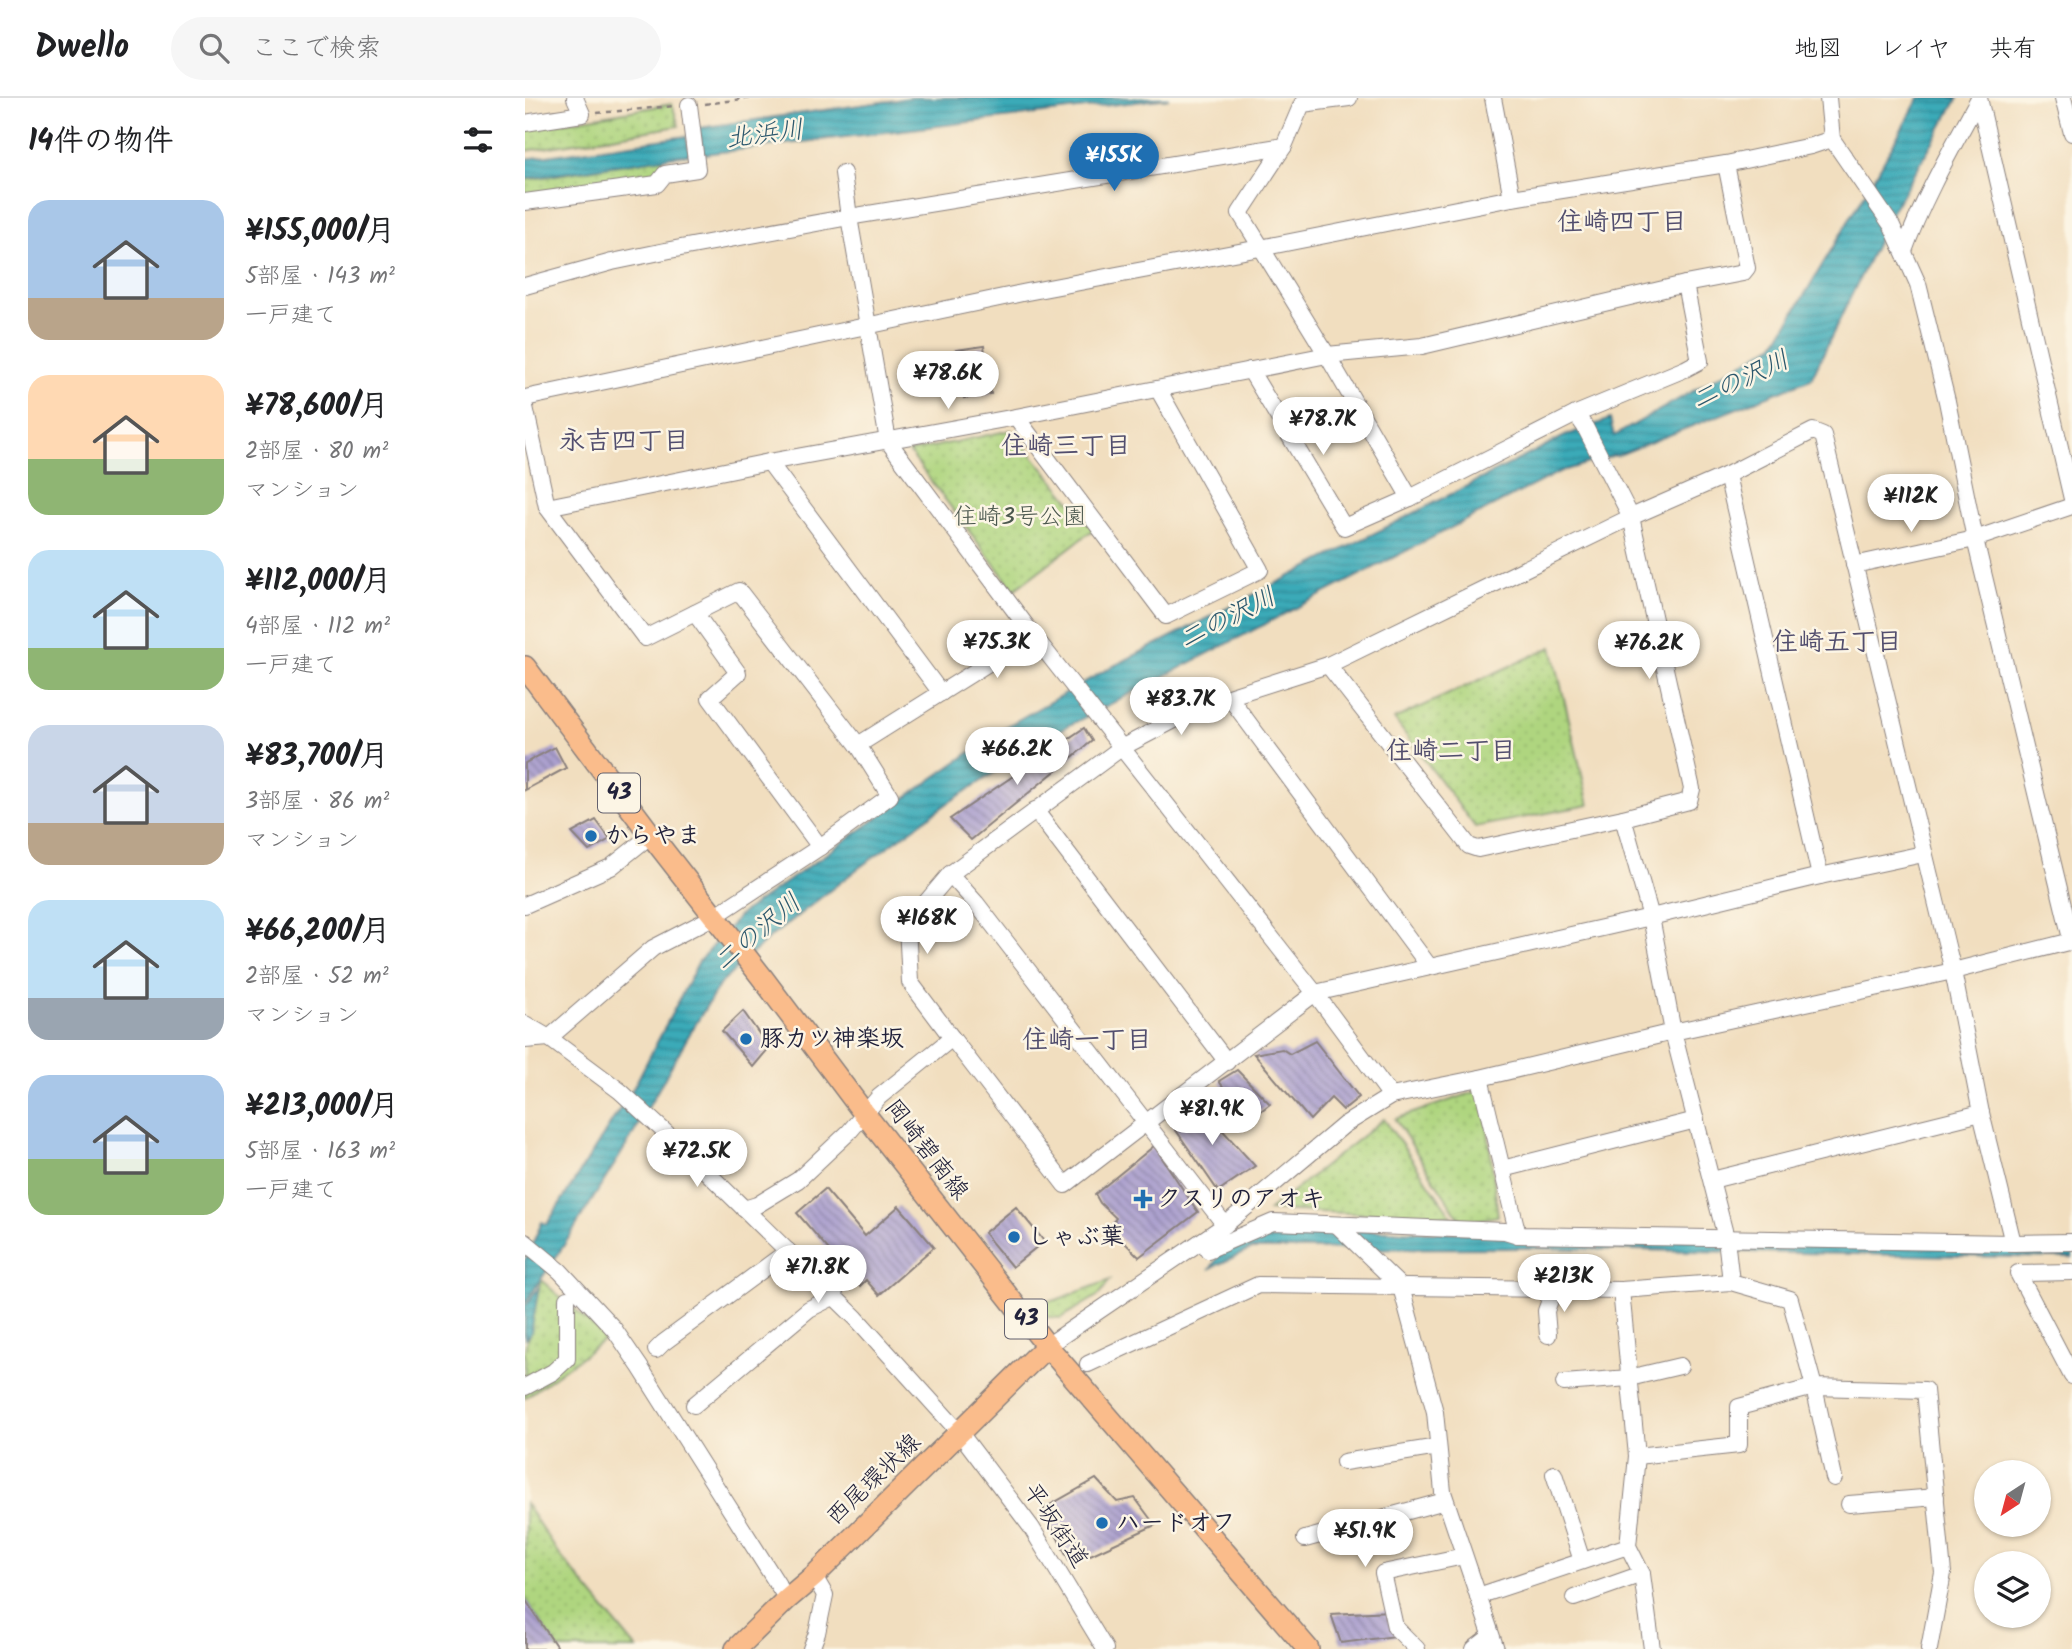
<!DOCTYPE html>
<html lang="ja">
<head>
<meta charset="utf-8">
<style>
  body { margin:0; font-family:Kalam,"Klee One",sans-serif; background:#f6f6f6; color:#202124; height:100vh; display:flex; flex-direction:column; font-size:26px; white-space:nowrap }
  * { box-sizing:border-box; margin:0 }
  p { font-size:23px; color:#757577 }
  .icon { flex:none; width:38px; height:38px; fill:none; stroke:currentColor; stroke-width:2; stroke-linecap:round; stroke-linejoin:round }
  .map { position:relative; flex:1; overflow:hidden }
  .sheet { display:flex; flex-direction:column; background:#fff; width:525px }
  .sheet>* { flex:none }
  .needle { width:46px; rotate:216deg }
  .fabs { position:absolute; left:1449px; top:1362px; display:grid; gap:14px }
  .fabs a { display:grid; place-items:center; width:77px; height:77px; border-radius:50%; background:#fff; box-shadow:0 2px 5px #0004; font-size:35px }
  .price { position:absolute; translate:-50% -60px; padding:0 16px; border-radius:24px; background:#fff; color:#222; font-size:23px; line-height:46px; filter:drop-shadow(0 2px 4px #0008) }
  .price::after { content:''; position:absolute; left:50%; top:42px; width:21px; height:16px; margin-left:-10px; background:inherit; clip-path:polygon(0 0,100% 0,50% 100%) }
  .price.selected { background:#1f6fb2; color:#fff }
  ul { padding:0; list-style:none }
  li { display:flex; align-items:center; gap:21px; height:175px; padding:0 28px }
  li span { display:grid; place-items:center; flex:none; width:196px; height:140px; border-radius:21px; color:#555 }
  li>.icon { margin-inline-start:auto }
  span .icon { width:84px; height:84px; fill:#fffc; stroke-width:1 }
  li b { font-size:30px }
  h2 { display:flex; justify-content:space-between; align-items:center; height:84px; padding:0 28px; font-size:30px }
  header { display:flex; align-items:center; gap:42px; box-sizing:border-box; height:98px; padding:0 35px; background:#fff; border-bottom:2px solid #e0e0e0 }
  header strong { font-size:33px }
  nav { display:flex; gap:38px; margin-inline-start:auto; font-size:24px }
  .search { width:490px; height:63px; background:#f6f6f6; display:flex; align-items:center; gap:18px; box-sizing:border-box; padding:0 24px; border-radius:38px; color:#757577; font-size:26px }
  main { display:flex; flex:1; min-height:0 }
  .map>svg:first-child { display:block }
  .grass { fill:url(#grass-dots); stroke:#687c5d; stroke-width:2 }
  .water { fill:url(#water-rules); stroke:#2e667a; stroke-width:2 }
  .building { fill:url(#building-back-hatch) }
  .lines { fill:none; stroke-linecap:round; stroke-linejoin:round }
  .minor-casing { stroke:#8a807d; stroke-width:18 }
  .major-casing { stroke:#8a807d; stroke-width:24 }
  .path { stroke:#8a807d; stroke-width:2.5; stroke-dasharray:5 5; stroke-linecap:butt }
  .minor { stroke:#fff; stroke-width:16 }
  .major { stroke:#fabc8b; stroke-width:21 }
  .poi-dot { fill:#1f6fb2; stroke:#fcf5e5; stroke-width:2.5 }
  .labels { text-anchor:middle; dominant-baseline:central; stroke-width:5; stroke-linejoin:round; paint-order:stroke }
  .shield { fill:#fcf5e5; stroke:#63616e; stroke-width:2 }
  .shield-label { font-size:23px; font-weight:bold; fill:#22223b }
  .park-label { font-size:24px; fill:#4c584f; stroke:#fcf5e5 }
  .poi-label { font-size:24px; font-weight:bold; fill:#22223b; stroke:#fcf5e5; text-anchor:start }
  .street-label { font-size:24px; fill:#22223b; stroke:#fcf5e5 }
  .water-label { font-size:26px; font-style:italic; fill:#2c586d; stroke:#fcf5e5 }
  .neighbourhood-label { font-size:26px; font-weight:bold; fill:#524e6e; stroke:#fcf5e5 }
</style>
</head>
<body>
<header>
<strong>Dwello</strong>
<div class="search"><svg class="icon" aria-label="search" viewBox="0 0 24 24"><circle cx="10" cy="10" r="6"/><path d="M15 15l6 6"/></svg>ここで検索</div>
<nav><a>地図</a><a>レイヤ</a><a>共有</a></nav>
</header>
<main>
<section class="sheet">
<h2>14件の物件<svg class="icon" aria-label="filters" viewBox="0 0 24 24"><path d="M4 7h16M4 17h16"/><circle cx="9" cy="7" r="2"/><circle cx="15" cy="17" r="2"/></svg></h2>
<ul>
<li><span style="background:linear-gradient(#a9c7e8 70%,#b9a48a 0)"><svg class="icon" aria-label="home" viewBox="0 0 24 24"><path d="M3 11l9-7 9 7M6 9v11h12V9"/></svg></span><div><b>¥155,000/月</b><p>5部屋 · 143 m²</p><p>一戸建て</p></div></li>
<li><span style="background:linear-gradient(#ffd9b3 60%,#8fb573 0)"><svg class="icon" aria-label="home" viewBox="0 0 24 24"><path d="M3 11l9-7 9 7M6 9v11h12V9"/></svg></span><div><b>¥78,600/月</b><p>2部屋 · 80 m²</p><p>マンション</p></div></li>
<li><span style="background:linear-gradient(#bfe0f5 70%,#8fb573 0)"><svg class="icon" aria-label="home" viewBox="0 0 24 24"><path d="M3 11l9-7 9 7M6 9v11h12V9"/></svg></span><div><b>¥112,000/月</b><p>4部屋 · 112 m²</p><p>一戸建て</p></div></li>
<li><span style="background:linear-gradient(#c9d6e8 70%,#b9a48a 0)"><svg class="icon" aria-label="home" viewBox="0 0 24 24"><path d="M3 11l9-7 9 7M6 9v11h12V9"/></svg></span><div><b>¥83,700/月</b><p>3部屋 · 86 m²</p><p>マンション</p></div></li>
<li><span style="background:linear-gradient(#bfe0f5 70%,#9aa5b1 0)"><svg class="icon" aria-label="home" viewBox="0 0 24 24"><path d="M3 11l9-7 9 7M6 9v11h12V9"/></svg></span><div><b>¥66,200/月</b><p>2部屋 · 52 m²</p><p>マンション</p></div></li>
<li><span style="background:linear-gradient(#a9c7e8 60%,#8fb573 0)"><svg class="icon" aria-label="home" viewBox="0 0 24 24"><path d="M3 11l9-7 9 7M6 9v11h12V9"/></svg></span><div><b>¥213,000/月</b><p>5部屋 · 163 m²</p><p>一戸建て</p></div></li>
</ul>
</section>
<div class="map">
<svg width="1547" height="1551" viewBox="0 0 1547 1551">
  <defs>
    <pattern id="grass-dots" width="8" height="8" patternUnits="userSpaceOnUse" patternTransform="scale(1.75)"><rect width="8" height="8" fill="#afd57f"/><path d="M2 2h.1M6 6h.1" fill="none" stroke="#96b76f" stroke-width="1.8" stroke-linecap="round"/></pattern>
    <pattern id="water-rules" width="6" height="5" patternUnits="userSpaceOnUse" patternTransform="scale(1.75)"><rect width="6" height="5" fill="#3aaab8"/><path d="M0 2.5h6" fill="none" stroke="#308a97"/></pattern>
    <pattern id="building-back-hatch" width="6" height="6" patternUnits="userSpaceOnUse" patternTransform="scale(1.75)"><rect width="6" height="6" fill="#aa9fce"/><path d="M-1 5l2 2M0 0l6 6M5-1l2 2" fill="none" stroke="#8a81a8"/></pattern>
  </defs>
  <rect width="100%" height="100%" fill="#fcf5e5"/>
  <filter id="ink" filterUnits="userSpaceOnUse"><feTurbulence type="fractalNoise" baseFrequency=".0143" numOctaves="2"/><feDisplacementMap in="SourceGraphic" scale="14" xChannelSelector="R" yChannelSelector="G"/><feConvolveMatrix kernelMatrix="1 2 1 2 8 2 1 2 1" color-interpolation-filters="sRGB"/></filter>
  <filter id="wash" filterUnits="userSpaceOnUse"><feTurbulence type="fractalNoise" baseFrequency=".00686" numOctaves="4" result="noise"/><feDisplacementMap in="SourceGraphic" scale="28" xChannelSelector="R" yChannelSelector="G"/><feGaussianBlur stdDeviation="1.57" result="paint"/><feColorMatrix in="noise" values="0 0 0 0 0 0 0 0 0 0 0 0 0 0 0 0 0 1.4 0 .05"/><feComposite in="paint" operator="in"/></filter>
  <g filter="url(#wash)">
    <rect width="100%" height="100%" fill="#f1debf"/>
    <g class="grass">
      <polygon points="147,6 154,28 0,53 0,31"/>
      <polygon points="138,60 137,81 0,102 0,82"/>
      <polygon points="486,332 569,431 489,492 384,354"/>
      <polygon points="1027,549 1064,707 950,729 869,621"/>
      <polygon points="958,991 973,1118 937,1125 870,1021"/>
      <polygon points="859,1021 927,1119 744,1112"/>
      <polygon points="16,1182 82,1240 0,1300 0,1251"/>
      <polygon points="585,1182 574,1197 536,1220 513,1218 516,1204 531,1202"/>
      <polygon points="0,1405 33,1455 112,1551 33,1551 0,1501"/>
    </g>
    <g class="water">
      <polygon points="385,0 644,0 179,56 173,30"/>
      <polygon points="1394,0 1433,0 1373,104 1372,103 1286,281 1091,358 1090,357 1034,374 535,632 423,705 331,772 243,841 195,886 161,942 106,1040 41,1144 0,1205 0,1163 17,1124 22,1126 110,987 174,863 216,816 484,627 581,572 1042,337 1085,321 1089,338 1250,246 1351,77"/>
      <polygon points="161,38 165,56 0,81 0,61"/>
      <polygon points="745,1130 1547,1150 1547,1160 1001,1150 727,1151 686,1170 697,1153"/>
      <polygon points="14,1189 6,1235 0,1241 0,1209"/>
    </g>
    <g id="blocks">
      <g class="building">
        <polygon points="459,248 466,296 439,300 431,252"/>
        <polygon points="559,630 567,643 446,742 425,721"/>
        <polygon points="30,649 41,670 0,692 0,665"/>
        <polygon points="71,722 85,741 64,753 47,735"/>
        <polygon points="218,913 244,950 228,969 197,933"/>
        <polygon points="790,943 834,999 818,1012 806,1000 785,1022 729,956 757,951 765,956"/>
        <polygon points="712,972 745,1006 723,1023 694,983"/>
        <polygon points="672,1004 730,1068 693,1093 646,1025"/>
        <polygon points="629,1048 673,1114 614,1159 584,1129 591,1120 575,1105 570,1096"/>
        <polygon points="300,1091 340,1138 374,1108 409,1149 354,1197 341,1182 335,1188 272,1115"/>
        <polygon points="491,1109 519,1143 487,1169 459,1135"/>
        <polygon points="571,1381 592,1404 610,1400 630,1427 546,1466 518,1411"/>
        <polygon points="0,1501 33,1551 0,1551"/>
        <polygon points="866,1513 871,1538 816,1545 806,1516"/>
      </g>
    </g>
  </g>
  <g filter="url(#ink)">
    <use href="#blocks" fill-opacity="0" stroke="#8a807d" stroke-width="2"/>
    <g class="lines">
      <defs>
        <g id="minor">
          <polyline points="968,0 987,100"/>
          <polyline points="1303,0 1307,41 1367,128 1393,186 1422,303 1450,441 1547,845"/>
          <polyline points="1454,0 1547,401"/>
          <polyline points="1538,0 1547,35"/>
          <polyline points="0,25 57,16 50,0"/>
          <polyline points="759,48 715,115 802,257 885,400"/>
          <polyline points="318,75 324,119 363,343 508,537 790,895 866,998"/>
          <polyline points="0,104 132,86 140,76 172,71 164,7"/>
          <path d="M1379,153C1398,100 1427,50 1454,0"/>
          <polyline points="0,188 87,164 145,152 324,119 759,48 777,6 824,0"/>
          <polyline points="725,272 819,429 885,400 1051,316 1160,271 1175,263 1160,186"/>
          <polyline points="0,300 502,194 735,150 987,100 1201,66 1286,48 1307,41"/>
          <polyline points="0,309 22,409 120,540 214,493 333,647 365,698 295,749 190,818 128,850 24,940 0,942"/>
          <polyline points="491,319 641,518 735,472 633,291"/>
          <polyline points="244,364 416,595"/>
          <polyline points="1202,377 1295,778"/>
          <polyline points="22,409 244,364 491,319 802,257 897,248 1160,186 1218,175 1222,170 1201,66"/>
          <polyline points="1329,467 1450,441 1547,408"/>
          <polyline points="170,515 213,575 185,600 295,749"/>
          <polyline points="803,567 944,748 953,751 1098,720 1164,703 1167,691 1106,419 1060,329 1051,316"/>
          <polyline points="705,600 904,868"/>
          <polyline points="333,647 508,537"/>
          <polyline points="510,712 702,964"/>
          <polyline points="1098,720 1126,819 1148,934 1201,1140 1206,1184"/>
          <polyline points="425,776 382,827 385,884 427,940"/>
          <polyline points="0,807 86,769 126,737"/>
          <polyline points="0,926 24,940 95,993 151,1044 331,1220 435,1335 506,1429 580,1551"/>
          <polyline points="955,980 993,1137"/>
          <polyline points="977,1071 1171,1022"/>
          <polyline points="1187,1082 1456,1015"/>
          <polyline points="219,1111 232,1107 273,1082 324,1034 354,999 427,940 540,1087 790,895 1126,819 1295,778 1398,756"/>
          <polyline points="700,1127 451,805 425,776 596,650 678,607 803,567 1106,419 1202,377 1288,333 1298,337 1428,873 1456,1015 1488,1145"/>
          <polyline points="812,1127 876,1189 910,1314 918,1394 971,1551"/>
          <polyline points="0,1144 35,1173 89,1231 115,1269 262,1501"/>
          <polyline points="683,1152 748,1124 980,1133 993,1137 1488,1145 1547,1144"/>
          <polyline points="1547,1174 1493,1175 1547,1278"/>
          <polyline points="1096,1192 1112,1358 1103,1448 1117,1476 1127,1551"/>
          <polyline points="1023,1237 1021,1213 1029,1191"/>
          <polyline points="522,1248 700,1127 819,1027 866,998 955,980 1148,934 1428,873 1547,843"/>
          <polyline points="131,1252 138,1245 263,1153"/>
          <polyline points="563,1266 733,1187 1096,1192 1206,1184 1265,1201 1289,1289 1400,1292 1418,1475 1404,1551"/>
          <polyline points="1039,1285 1104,1280 1155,1268"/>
          <polyline points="0,1289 28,1274 42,1261 42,1201"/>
          <polyline points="169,1307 284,1211 310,1198"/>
          <polyline points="1112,1358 1214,1347 1214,1309 1289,1289 1309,1380"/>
          <polyline points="819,1364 913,1349"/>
          <polyline points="1029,1376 1057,1463"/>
          <polyline points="1324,1406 1411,1399"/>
          <polyline points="780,1441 920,1403"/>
          <polyline points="953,1498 1103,1448"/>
          <polyline points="1049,1500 1117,1476"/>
          <polyline points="286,1551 292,1535 300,1497 289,1478"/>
          <polyline points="892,1551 870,1529 858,1475 939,1458"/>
          <polyline points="949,1551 966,1538"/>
        </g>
        <g id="major">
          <polyline points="0,569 126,737 236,878 339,1015 522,1248 783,1551"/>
          <polyline points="211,1551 262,1501 289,1478 522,1248"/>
        </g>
      </defs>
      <use href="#minor" class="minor-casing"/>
      <use href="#major" class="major-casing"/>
      <g class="path">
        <polyline points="180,6 225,0"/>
        <polyline points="72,15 149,8"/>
      </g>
      <use href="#minor" class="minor"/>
      <use href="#major" class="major"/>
    </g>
  </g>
  <g class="poi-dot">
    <circle cx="66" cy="738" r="7"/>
    <circle cx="221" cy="941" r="7"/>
    <path d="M614.5 1090.5h7v7h7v7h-7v7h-7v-7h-7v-7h7z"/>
    <circle cx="489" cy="1139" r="7"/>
    <circle cx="577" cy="1425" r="7"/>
  </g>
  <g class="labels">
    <g class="shield">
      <rect x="73" y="675.5" width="42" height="39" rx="5"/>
      <rect x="480" y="1201.5" width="42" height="39" rx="5"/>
    </g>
    <g class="shield-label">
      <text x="94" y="695">43</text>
      <text x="501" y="1221">43</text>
    </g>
    <g class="park-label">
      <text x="495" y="419">住崎3号公園</text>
    </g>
    <g class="poi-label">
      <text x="80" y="738">からやま</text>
      <text x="235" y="941">豚カツ神楽坂</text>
      <text x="632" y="1101">クスリのアオキ</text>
      <text x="503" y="1139">しゃぶ葉</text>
      <text x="591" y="1425">ハードオフ</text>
    </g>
    <g class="street-label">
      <text transform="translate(401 1052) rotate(52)">岡崎碧南線</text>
      <text transform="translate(349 1382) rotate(-44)">西尾環状線</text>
      <text transform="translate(530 1428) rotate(56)">平坂街道</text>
    </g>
    <g class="water-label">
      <text transform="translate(240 37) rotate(-7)">北浜川</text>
      <text transform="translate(1216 283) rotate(-25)">二の沢川</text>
      <text transform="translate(703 521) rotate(-27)">二の沢川</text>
      <text transform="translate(233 835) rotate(-40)">二の沢川</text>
    </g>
    <g class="neighbourhood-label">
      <text x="1097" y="125">住崎四丁目</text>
      <text x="99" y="344">永吉四丁目</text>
      <text x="541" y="349">住崎三丁目</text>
      <text x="1312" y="545">住崎五丁目</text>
      <text x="926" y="654">住崎二丁目</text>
      <text x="562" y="943">住崎一丁目</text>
    </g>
  </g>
</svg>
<div class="fabs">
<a><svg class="needle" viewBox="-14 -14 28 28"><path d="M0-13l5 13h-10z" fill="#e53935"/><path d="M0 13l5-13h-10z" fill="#757577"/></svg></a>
<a><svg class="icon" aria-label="layers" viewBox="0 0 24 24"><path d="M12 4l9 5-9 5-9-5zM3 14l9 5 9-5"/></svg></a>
</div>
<b class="price selected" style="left:589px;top:95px">¥155K</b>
<b class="price" style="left:423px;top:313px">¥78.6K</b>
<b class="price" style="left:798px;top:359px">¥78.7K</b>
<b class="price" style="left:1386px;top:436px">¥112K</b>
<b class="price" style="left:472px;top:582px">¥75.3K</b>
<b class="price" style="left:1124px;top:583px">¥76.2K</b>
<b class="price" style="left:656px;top:639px">¥83.7K</b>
<b class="price" style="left:492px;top:689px">¥66.2K</b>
<b class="price" style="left:402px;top:858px">¥168K</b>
<b class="price" style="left:687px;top:1049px">¥81.9K</b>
<b class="price" style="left:172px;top:1091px">¥72.5K</b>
<b class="price" style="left:293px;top:1207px">¥71.8K</b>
<b class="price" style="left:1039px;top:1216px">¥213K</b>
<b class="price" style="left:840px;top:1471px">¥51.9K</b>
</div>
</main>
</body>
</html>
